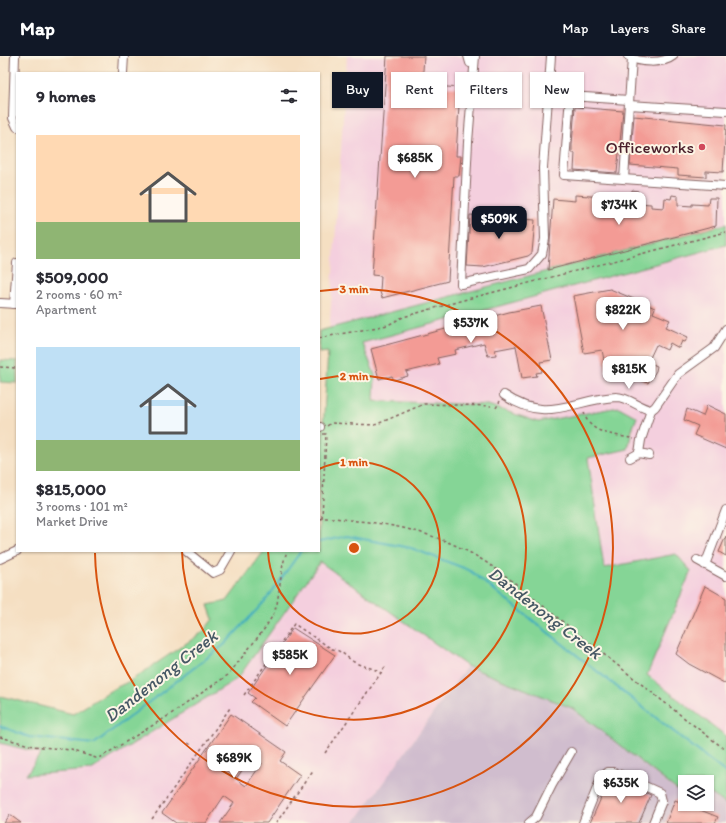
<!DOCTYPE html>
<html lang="en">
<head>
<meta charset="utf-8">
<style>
  body { margin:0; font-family:Itim,sans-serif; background:#f7f7f7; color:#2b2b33; height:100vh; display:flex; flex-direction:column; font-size:15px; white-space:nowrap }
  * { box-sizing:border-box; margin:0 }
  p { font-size:13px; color:#7c7c81 }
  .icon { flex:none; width:22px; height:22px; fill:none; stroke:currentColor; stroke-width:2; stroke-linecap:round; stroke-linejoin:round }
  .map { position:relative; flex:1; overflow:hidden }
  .drawer { position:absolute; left:16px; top:16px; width:304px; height:480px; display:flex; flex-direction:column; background:#fff; border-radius:0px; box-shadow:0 1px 3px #0004 }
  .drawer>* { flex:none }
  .hud { position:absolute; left:332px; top:16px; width:334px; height:36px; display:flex; gap:8px }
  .fabs { position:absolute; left:678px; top:719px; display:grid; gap:8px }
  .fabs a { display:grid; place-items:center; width:36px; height:36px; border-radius:0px; background:#fff; box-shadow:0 1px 3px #0004; font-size:20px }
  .price { position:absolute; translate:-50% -34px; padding:0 9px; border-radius:8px; background:#fff; color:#222; font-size:13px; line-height:26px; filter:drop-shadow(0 1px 2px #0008) }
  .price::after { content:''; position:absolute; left:50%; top:24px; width:12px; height:9px; margin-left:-6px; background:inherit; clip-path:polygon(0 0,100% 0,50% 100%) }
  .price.active { background:#111827; color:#fff }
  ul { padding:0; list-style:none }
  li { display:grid; align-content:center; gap:8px; height:212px; padding:0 20px }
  li span { display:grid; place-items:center; height:124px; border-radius:0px; color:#555 }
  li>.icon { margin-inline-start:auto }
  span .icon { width:72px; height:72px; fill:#fffc; stroke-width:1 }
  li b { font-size:17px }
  h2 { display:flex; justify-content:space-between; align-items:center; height:48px; padding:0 20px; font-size:17px }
  .tag { padding:0 14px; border-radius:0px; background:#fff; box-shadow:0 1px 3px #0004; font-size:14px; line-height:36px }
  .tag.active { background:#111827; color:#fff }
  header { display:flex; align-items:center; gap:24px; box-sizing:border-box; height:56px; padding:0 20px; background:#111827; color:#fff }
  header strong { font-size:19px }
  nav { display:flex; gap:22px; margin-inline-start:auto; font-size:14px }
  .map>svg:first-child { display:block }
  .built { fill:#f4cfde }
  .industrial { fill:#d0bdce }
  .green { fill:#85d596; stroke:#687a60 }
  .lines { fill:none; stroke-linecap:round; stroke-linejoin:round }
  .stream { stroke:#3fadbd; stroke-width:2 }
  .building { fill:#f39b95; fill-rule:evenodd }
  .minor-casing { stroke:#866260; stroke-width:10 }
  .path { stroke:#866260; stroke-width:1.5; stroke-dasharray:3 3; stroke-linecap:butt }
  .minor { stroke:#fff; stroke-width:8 }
  .ring { fill:none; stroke:#d8530f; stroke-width:2 }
  .poi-dot { fill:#d1495b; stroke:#fcf5e5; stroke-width:1.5 }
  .labels { text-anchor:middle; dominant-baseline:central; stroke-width:4; stroke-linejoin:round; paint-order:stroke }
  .poi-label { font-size:17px; fill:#4a1f2b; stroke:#fcf5e5; text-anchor:end }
  .water-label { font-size:18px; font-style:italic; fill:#465865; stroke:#fcf5e5 }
  .centre { fill:#d8530f; stroke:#fcf5e5; stroke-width:2 }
  .ring-label { font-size:12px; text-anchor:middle; font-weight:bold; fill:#d8530f; stroke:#fcf5e5; stroke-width:4; stroke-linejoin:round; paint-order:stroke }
</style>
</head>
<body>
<header>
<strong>Map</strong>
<nav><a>Map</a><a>Layers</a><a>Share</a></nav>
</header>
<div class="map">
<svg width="726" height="767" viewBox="0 0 726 767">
  <rect width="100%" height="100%" fill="#fcf5e5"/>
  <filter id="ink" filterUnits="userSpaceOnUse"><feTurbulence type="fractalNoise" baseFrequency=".025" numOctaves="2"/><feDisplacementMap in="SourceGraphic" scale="8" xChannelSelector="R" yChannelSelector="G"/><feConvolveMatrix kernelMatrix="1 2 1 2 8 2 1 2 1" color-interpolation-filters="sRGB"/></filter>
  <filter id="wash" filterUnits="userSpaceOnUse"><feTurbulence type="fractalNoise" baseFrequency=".012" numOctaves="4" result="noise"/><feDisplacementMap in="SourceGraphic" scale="16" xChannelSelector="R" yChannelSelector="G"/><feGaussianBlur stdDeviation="0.9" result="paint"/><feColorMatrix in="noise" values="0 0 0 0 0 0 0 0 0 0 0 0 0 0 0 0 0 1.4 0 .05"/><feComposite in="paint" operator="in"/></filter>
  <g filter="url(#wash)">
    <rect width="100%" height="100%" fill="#f5dfc2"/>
    <g class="built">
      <polygon points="347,0 726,0 726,680 647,619 691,515 676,498 604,513 588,401 628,393 635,366 538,366 488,349 374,345 375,319 328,295"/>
      <polygon points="320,506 467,610 354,767 0,767 0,687 41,697 27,718 238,622"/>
    </g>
    <polygon class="industrial" points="467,610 572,652 676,734 685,734 685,748 707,748 707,735 726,748 726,767 354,767"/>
    <g class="green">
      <polygon points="726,168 726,189 362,287 375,319 374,345 488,349 538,366 619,351 637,361 632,374 628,393 588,402 604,512 676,498 691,515 647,619 726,680 726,748 707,735 707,726 685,726 685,734 677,734 572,652 467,610 320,506 238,622 91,714 26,719 41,697 0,687 0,640 73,658 113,633 130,625 203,576 213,563 208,549 227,545 264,495 319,495 319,436 328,296 319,297 319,275"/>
      <polygon points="0,304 17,305 17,327 0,326"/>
    </g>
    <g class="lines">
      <g class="stream">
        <polyline points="319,486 347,480 411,492 469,514 726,717"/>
        <polyline points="0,670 29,681 94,688 224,589 266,544 301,495"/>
      </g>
    </g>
    <g id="blocks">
      <g class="building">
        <polygon points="387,0 424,0 422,29 460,32 456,100 461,100 459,120 454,120 448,225 382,242 380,236 381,220 372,219"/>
        <polygon points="575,51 623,55 617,117 574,114 575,97 572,97 572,89"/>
        <polygon points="634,60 726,69 723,116 706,115 706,121 678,119 678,113 630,109"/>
        <polygon points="632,134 638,135 637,147 651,148 651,151 664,152 665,142 671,143 672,139 678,140 678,149 692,150 692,148 708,149 709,142 717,142 716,170 548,214 553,143 575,145 575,139 605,141 605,146 631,148"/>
        <polygon points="470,159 535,164 532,197 528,200 483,211 467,210"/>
        <polygon points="610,233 655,252 653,257 670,264 666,271 688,281 685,286 682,285 679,292 670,287 667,294 656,289 648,306 657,310 656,315 648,327 642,325 643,320 623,311 606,314 602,294 584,297 573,240"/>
        <polygon points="541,250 552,304 540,306 542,316 536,317 537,320 522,322 516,290 495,294 496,299 488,300 484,287 455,294 456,298 437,302 439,308 406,316 408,320 394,324 392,320 379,323 371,293 509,256"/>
        <polygon points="707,349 726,358 726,393 694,379 698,370 684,364 687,353 703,360"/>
        <polygon points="726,480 726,500 719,496"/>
        <polygon points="705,530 726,542 726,628 689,608 676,598"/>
        <polygon points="293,572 335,599 285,670 251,646 255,642 248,637"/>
        <path d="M231,658L286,696L280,705L300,719L267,767H220L234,747L224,740L206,767H176L162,757ZM252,700L262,707L246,730L236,723Z"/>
        <polygon points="610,722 651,739 639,767 590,767"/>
        <polygon points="675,744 718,761 715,767 666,767"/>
        <polygon points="10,759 21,767 4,767"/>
      </g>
    </g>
  </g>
  <g filter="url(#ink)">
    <use href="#blocks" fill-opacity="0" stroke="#866260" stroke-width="1"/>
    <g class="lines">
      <defs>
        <g id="minor">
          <polyline points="15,0 13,62 17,71"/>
          <polyline points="468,0 470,7"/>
          <polyline points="475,0 468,86 461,228 529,213 542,198 545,183 543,112 551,0"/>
          <path d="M628,0C639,7 663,8 673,0"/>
          <polyline points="123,17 124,0"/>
          <polyline points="629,44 570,40 564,119 726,130"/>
          <polyline points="629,49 726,55"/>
          <polyline points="624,123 632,2"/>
          <polyline points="0,247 17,248"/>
          <polyline points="14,248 17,207"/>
          <path d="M504,339C548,369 572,343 616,341C629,341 638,352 651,354L655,351L678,318L714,292L726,273"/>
          <polyline points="319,371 320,371"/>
          <polyline points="639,397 641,384 651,354"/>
          <polyline points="630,402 639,397 649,399"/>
          <polyline points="186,495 213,517 220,514 231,495"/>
          <polyline points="0,503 17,495"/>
          <polyline points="697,504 726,520"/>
          <polyline points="705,509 726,454"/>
          <polyline points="529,767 536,761 552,729 571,696"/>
          <polyline points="583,767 601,722 608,716 614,716 660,737 662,745 653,767"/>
        </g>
      </defs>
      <use href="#minor" class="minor-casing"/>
      <g class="path">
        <polyline points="319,282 388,269 403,261 467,243 726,176"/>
        <polyline points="0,311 17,312"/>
        <polyline points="496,352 500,345"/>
        <path d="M584,356C589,379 615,378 634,383"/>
        <polyline points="327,370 331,367 375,369 424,348 491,350"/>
        <polyline points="322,462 326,378 323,378"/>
        <path d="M319,463C331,460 346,464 358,465C393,468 431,477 463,493C497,510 528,538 558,562C614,606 669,651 726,694"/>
        <path d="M244,639L294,568L332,593C341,594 346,601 354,606C362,611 373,611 381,617"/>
        <polyline points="0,681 33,690 71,694 96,702 101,701 168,660 228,619 265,572 273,559 277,548 283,508 287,495"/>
        <polyline points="188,687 191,689"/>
        <polyline points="325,697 385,611"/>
        <polyline points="152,763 230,652"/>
        <polyline points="276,767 314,713"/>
      </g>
      <use href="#minor" class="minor"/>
    </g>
  </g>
  <g class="ring">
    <path d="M319 413A86 86 0 1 1 268 495"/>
    <path d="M320 323A172 172 0 1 1 182 495"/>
    <path d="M320 235A259 259 0 1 1 95 497"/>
  </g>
  <circle class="poi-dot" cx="702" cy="91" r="4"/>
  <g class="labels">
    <g class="poi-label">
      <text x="694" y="91">Officeworks</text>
    </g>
    <g class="water-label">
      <text transform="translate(545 557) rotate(38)">Dandenong Creek</text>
      <text transform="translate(161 620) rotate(-38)">Dandenong Creek</text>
    </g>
  </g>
  <circle cx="354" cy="492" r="6" class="centre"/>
  <g class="ring-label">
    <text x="354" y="237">3 min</text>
    <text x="354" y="324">2 min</text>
    <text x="354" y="410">1 min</text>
  </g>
</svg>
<div class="fabs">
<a><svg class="icon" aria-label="layers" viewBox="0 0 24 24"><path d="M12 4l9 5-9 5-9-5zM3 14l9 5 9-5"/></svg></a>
</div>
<b class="price" style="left:415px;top:123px">$685K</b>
<b class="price" style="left:619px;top:170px">$734K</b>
<b class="price active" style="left:499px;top:184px">$509K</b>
<b class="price" style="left:623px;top:275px">$822K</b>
<b class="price" style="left:471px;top:288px">$537K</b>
<b class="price" style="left:629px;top:334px">$815K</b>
<b class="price" style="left:290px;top:620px">$585K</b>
<b class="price" style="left:234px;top:723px">$689K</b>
<b class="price" style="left:621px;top:748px">$635K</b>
<div class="hud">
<a class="tag active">Buy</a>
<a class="tag">Rent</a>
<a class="tag">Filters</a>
<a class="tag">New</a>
</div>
<section class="drawer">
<h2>9 homes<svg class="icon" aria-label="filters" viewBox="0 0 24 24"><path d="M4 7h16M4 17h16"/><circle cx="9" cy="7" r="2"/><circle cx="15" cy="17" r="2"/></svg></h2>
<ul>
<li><span style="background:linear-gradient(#ffd9b3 70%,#8fb573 0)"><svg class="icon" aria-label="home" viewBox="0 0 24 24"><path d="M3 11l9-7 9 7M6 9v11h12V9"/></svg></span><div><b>$509,000</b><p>2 rooms · 60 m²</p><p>Apartment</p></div></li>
<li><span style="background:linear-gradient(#bfe0f5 75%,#8fb573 0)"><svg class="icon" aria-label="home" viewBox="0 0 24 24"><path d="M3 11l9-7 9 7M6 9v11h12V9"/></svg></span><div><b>$815,000</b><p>3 rooms · 101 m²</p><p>Market Drive</p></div></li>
</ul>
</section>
</div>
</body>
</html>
